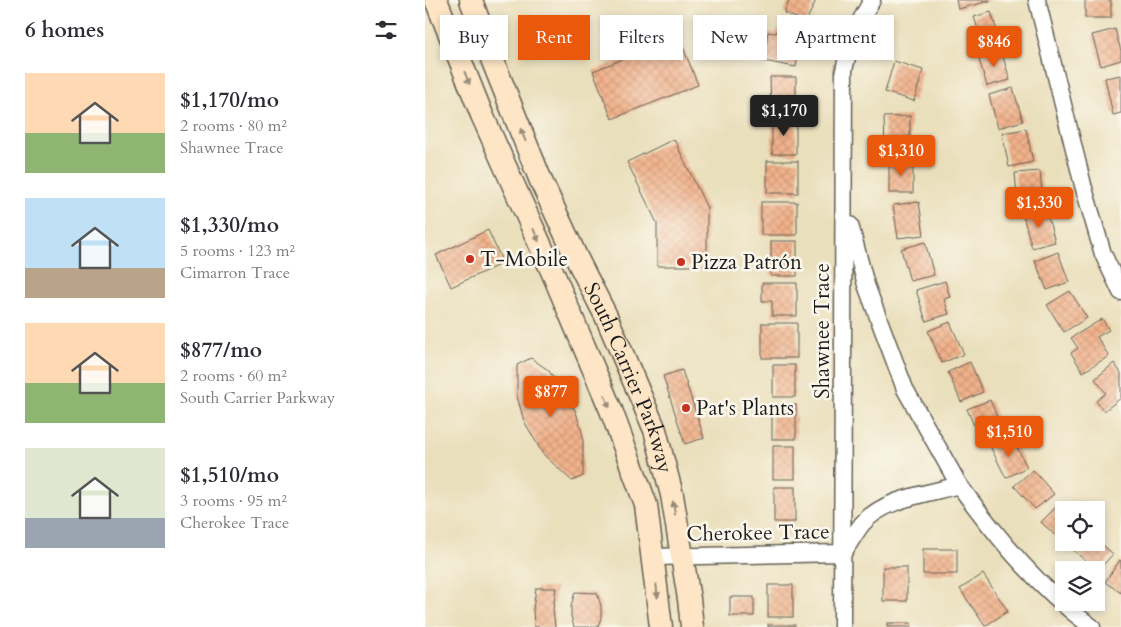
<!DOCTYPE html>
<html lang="en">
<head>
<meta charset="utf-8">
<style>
  body { margin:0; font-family:Cardo,serif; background:#f2f2f3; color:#2b2b33; height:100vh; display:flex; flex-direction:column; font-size:19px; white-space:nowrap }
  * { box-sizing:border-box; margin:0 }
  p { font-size:16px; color:#7c7c81 }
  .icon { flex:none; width:28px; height:28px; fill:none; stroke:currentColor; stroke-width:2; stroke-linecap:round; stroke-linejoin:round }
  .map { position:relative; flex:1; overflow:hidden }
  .side { display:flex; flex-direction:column; background:#fff; width:425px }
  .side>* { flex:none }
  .hud { position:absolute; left:15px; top:15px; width:475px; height:45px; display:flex; gap:10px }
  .fabs { position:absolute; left:630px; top:501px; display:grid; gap:10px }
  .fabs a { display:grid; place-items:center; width:50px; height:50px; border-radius:0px; background:#fff; box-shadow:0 2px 8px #0003; font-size:25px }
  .price { position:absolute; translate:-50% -42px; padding:0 11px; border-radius:5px; background:#ea580c; color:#fff; font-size:16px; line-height:32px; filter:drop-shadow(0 1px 2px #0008) }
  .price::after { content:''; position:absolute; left:50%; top:30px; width:15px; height:11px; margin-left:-8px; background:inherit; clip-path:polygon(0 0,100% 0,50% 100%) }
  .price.current { background:#222; color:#fff }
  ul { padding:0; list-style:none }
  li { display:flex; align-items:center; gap:15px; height:125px; padding:0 25px }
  li span { display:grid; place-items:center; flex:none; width:140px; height:100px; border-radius:0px; color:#555 }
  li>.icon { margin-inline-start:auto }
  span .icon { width:60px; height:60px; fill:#fffc; stroke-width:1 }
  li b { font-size:21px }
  h2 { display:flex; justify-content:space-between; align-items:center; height:60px; padding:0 25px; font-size:21px }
  .tag { padding:0 18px; border-radius:0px; background:#fff; box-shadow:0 2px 8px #0003; font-size:18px; line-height:45px }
  .tag.current { background:#ea580c; color:#fff }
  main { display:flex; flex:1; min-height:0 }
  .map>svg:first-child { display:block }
  .building { fill:url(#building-cross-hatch) }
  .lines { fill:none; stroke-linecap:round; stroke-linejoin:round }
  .street-casing { stroke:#646054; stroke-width:19 }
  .secondary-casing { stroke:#646054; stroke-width:25 }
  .street { stroke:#fff; stroke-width:16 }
  .secondary { stroke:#fde5c5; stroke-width:22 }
  .oneway { fill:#988b79 }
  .poi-dot { fill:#c8321e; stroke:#fbf7ec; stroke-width:2 }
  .labels { text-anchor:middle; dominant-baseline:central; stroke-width:5; stroke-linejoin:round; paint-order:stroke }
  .poi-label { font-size:21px; fill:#1c1c1c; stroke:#fbf7ec; text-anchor:start }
  .street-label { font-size:21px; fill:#1c1c1c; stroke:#fbf7ec }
</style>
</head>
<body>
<main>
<section class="side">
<h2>6 homes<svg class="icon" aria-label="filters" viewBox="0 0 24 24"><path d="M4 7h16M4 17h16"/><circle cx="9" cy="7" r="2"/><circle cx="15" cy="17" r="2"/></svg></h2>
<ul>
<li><span style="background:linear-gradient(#ffd9b3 60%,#8fb573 0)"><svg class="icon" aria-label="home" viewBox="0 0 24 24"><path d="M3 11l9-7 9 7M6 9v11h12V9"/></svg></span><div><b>$1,170/mo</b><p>2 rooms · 80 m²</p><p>Shawnee Trace</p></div></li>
<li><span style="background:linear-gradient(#bfe0f5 70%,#b9a48a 0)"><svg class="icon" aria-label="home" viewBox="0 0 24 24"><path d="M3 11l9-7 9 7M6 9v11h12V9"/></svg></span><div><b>$1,330/mo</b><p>5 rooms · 123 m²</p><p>Cimarron Trace</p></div></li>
<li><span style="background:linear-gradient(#ffd9b3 60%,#8fb573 0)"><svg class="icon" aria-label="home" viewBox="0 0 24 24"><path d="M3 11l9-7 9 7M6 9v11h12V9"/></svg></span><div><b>$877/mo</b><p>2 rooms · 60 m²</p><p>South Carrier Parkway</p></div></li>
<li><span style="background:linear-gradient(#dfe7d0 70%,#9aa5b1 0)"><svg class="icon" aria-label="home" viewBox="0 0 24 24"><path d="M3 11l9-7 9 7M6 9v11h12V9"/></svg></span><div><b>$1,510/mo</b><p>3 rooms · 95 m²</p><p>Cherokee Trace</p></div></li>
</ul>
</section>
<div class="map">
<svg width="696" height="627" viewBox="0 0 696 627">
  <defs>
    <pattern id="building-cross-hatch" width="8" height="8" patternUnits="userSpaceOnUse" patternTransform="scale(1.25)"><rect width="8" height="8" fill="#f1b28b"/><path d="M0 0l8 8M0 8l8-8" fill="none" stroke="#ce9877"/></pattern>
  </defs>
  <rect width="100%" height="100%" fill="#fbf7ec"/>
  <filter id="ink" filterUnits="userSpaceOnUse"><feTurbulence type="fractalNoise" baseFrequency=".02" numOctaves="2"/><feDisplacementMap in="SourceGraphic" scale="10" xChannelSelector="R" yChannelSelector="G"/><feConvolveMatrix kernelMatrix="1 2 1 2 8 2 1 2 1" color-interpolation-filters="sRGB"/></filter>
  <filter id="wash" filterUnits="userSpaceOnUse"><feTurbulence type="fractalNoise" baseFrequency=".0096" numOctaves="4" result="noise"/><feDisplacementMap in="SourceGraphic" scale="20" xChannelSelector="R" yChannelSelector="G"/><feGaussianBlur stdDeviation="1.12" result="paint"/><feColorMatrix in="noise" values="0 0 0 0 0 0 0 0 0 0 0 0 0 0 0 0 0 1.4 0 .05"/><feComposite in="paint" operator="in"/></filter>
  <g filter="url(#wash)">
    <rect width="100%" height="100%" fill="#eadfbb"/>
    <g id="blocks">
      <g class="building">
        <polygon points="364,0 391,0 381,22 359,13"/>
        <polygon points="531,0 565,0 565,1 533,9"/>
        <rect x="660" y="0" width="26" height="18"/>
        <polygon points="566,12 575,40 558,45 549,17"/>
        <polygon points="690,29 696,51 696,60 676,66 667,35"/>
        <polygon points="352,30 377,34 371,67 338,61 343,32 351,33"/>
        <polygon points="254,37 273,85 187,119 168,71"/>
        <polygon points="576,50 585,80 562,86 553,56"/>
        <polygon points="469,61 498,70 489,101 460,92"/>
        <polygon points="696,75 696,113 688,115 680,78"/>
        <polygon points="345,77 371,77 371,112 346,112"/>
        <polygon points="588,88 598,121 573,128 564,95"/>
        <polygon points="485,116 485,147 460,148 459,117"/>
        <rect x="347" y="120" width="24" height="34"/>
        <polygon points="601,129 608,162 584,167 577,133"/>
        <polygon points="249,139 282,208 282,266 232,266 232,223 202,162"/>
        <rect x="342" y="161" width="31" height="32"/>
        <rect x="464" y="161" width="24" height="32"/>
        <polygon points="615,171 618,204 593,206 590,173"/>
        <rect x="336" y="202" width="36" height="33"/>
        <polygon points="494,202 499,235 473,238 468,205"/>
        <polygon points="621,210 630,242 607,248 598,216"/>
        <polygon points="63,230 78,263 26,287 11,255"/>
        <rect x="346" y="241" width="26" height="35"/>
        <polygon points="500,242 509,275 485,281 476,249"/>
        <polygon points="633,252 644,282 622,290 610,261"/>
        <polygon points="520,281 525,297 519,299 524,314 501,321 491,290"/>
        <polygon points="337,283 372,283 372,316 347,316 347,301 337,301"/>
        <polygon points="645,291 662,318 639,332 622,305"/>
        <polygon points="677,319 684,330 672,337 684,356 658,372 646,353 653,348 646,338"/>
        <polygon points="525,322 539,354 517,363 503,331"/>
        <rect x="337" y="323" width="35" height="35"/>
        <polygon points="106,358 123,370 140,392 151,412 158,436 158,476 147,481 118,454 99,421 92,396 92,365"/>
        <polygon points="545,362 558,392 536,402 523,372"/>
        <polygon points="689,363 696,373 696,398 679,411 671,401 681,393 670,379"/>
        <rect x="348" y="365" width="22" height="32"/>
        <polygon points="257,370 279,438 260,444 238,376"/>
        <polygon points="565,400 578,431 555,440 542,409"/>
        <rect x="347" y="405" width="24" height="34"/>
        <polygon points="587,438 602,467 581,478 566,448"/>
        <rect x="348" y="446" width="22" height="33"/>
        <polygon points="608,470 629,494 610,509 589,486"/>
        <rect x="349" y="487" width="21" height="35"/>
        <polygon points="631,507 639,514 639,534 634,539 616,522"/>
        <polygon points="671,539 688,554 671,573 671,570 647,549 653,542 671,542"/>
        <rect x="498" y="549" width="34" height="25"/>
        <polygon points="695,560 696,561 696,593 680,582"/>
        <rect x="458" y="567" width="24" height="34"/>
        <polygon points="558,574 583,611 560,626 535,589"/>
        <rect x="343" y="585" width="25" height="32"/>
        <polygon points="111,588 131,588 128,609 130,627 109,627 108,609"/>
        <polygon points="150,592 172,593 176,606 176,618 173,627 149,627 146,616 146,606"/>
        <rect x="305" y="597" width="24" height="19"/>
        <rect x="462" y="623" width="24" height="4"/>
        <rect x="343" y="625" width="27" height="2"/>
      </g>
    </g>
  </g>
  <g filter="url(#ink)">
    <use href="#blocks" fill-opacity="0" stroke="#646054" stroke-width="1"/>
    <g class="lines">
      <defs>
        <g id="street">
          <polyline points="612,0 658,185 678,254 696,292"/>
          <polyline points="425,225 441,285 480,389 534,485"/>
          <path d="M228,557L418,553C424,544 430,533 437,524C459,498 503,494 534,485C573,538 613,588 667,627"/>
          <polyline points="417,627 419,70 427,36 447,0"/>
        </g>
        <g id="secondary">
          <polyline points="11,0 57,115 127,271 186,410 221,505 236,627"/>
          <path id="s1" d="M46,0L69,64L116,181L153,261L181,316L230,430L247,495L264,599L267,627"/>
        </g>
      </defs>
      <use href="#street" class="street-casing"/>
      <use href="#secondary" class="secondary-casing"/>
      <use href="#street" class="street"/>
      <use href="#secondary" class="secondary"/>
    </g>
    <defs><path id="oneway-solid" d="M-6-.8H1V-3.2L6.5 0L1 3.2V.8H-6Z" transform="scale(1.25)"/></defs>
    <g class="oneway">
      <use href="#oneway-solid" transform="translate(42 78) rotate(68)"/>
      <use href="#oneway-solid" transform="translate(98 135) rotate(-112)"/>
      <use href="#oneway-solid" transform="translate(111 235) rotate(66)"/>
      <use href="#oneway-solid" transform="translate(182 401) rotate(67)"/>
      <use href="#oneway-solid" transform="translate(249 508) rotate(-99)"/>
      <use href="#oneway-solid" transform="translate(232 591) rotate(84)"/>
    </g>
  </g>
  <g class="poi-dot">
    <circle cx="45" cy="259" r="5"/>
    <circle cx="256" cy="262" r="5"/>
    <circle cx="261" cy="408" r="5"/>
  </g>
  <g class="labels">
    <g class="poi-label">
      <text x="55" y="259">T-Mobile</text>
      <text x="266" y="262">Pizza Patrón</text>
      <text x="271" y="408">Pat's Plants</text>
    </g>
    <g class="street-label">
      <text transform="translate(397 331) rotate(-90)">Shawnee Trace</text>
      <text stroke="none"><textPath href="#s1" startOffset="410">South Carrier Parkway</textPath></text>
      <text transform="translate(333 533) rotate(-1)">Cherokee Trace</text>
    </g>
  </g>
</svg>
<div class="fabs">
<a><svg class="icon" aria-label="locate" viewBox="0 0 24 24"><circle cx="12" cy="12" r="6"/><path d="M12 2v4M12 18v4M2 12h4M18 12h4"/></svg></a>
<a><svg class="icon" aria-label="layers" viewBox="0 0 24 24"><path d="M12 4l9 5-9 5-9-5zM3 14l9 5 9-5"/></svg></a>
</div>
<b class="price" style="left:569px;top:68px">$846</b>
<b class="price current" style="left:359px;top:137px">$1,170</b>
<b class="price" style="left:476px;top:177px">$1,310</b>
<b class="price" style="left:614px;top:229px">$1,330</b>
<b class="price" style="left:126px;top:418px">$877</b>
<b class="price" style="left:584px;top:458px">$1,510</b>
<div class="hud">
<a class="tag">Buy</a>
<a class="tag current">Rent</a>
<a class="tag">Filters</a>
<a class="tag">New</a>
<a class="tag">Apartment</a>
</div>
</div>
</main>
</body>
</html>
